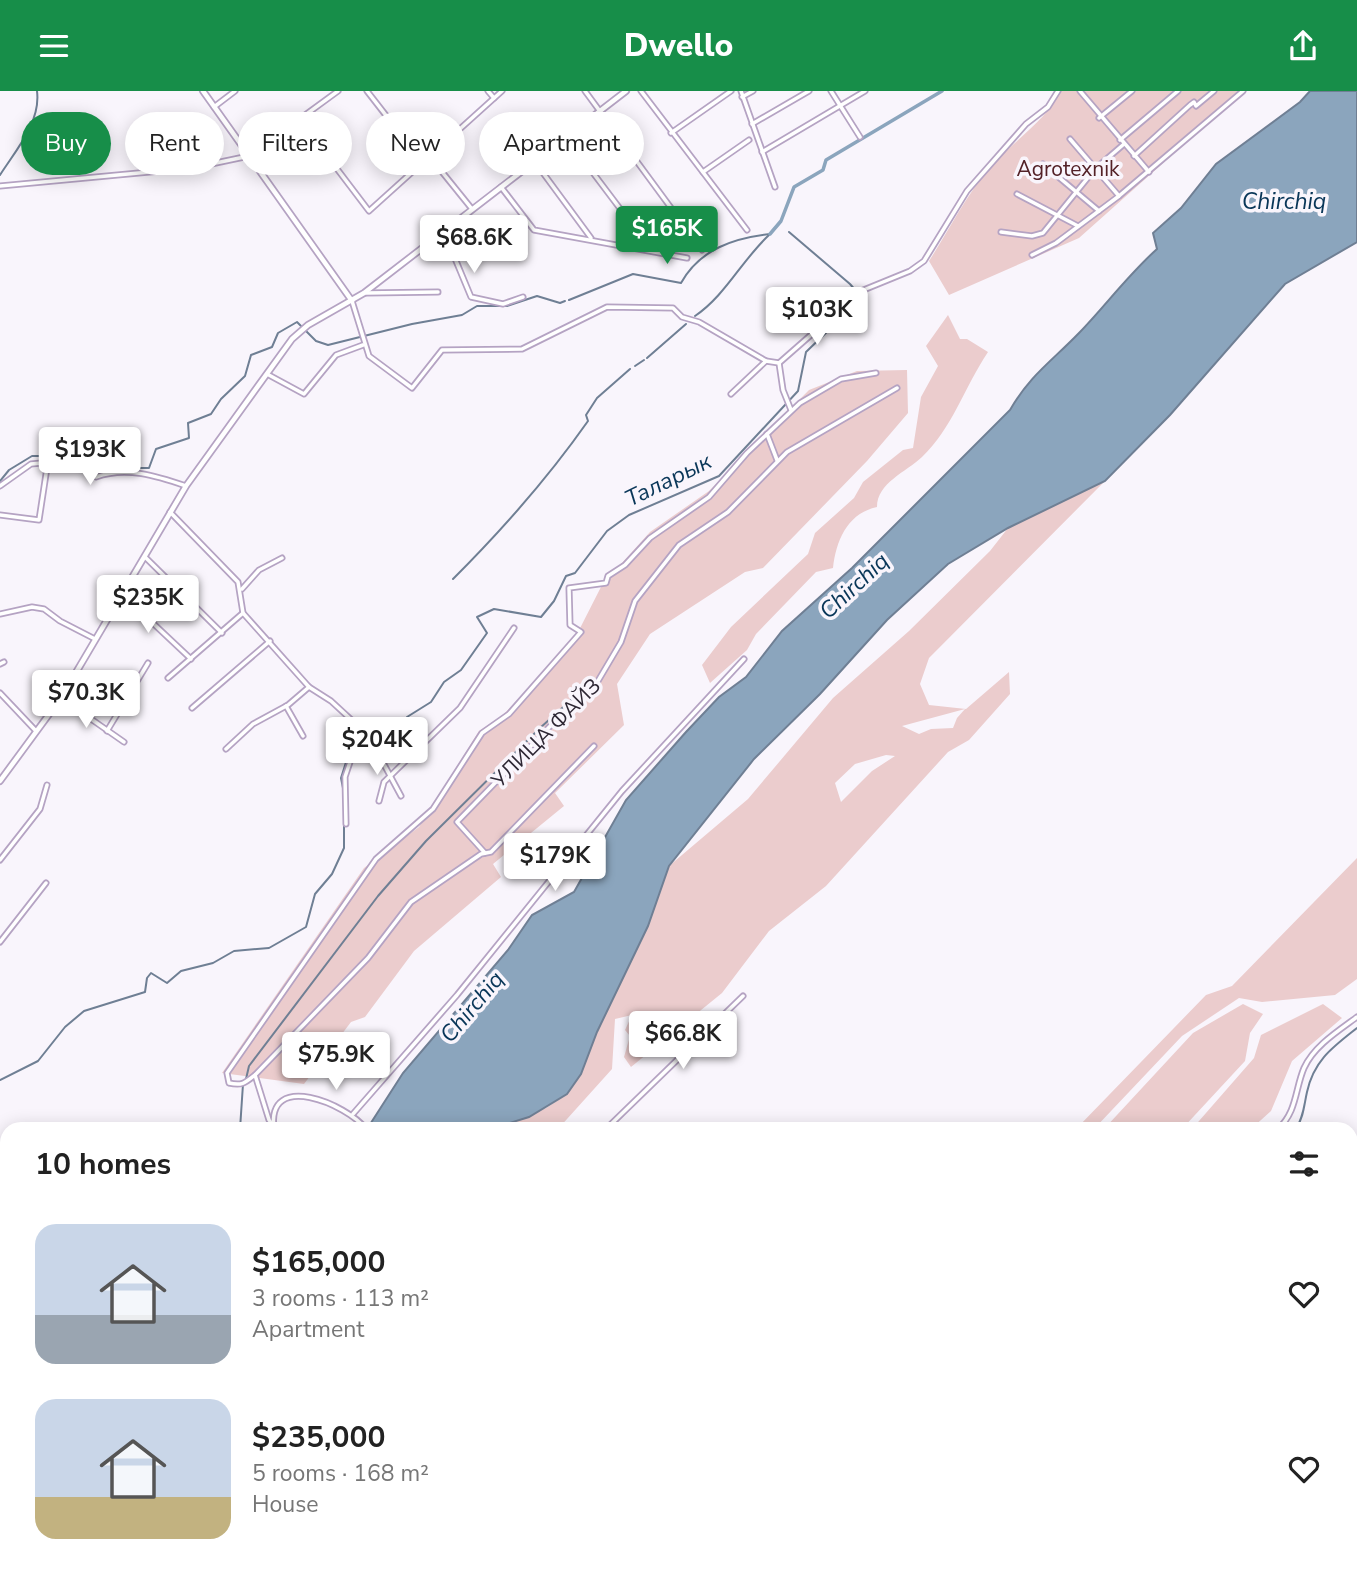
<!DOCTYPE html>
<html lang="en">
<head>
<meta charset="utf-8">
<style>
  body { margin:0; font-family:"Nunito Sans",sans-serif; background:#f2f2f2; color:#222; height:100vh; display:flex; flex-direction:column; font-size:26px; white-space:nowrap }
  * { box-sizing:border-box; margin:0 }
  p { font-size:23px; color:#767676 }
  .icon { flex:none; width:38px; height:38px; fill:none; stroke:currentColor; stroke-width:2; stroke-linecap:round; stroke-linejoin:round }
  .map { position:relative; flex:1; overflow:hidden }
  .drawer { position:absolute; left:0px; top:1031px; width:1358px; height:450px; display:flex; flex-direction:column; background:#fff; border-radius:21px 21px 0 0; box-shadow:0 4px 18px #0003 }
  .drawer>* { flex:none }
  .guide { position:absolute; left:21px; top:21px; width:700px; height:63px; display:flex; gap:14px }
  .price { position:absolute; translate:-50% -60px; padding:0 16px; border-radius:7px; background:#fff; color:#222; font-size:23px; line-height:46px; filter:drop-shadow(0 2px 4px #0008) }
  .price::after { content:''; position:absolute; left:50%; top:42px; width:21px; height:16px; margin-left:-10px; background:inherit; clip-path:polygon(0 0,100% 0,50% 100%) }
  .price.current { background:#178e49; color:#fff }
  ul { padding:0; list-style:none }
  li { display:flex; align-items:center; gap:21px; height:175px; padding:0 35px }
  li span { display:grid; place-items:center; flex:none; width:196px; height:140px; border-radius:21px; color:#555 }
  li>.icon { margin-inline-start:auto }
  span .icon { width:84px; height:84px; fill:#fffc; stroke-width:1 }
  li b { font-size:30px }
  h2 { display:flex; justify-content:space-between; align-items:center; height:84px; padding:0 35px; font-size:30px }
  .chip { padding:0 24px; border-radius:32px; background:#fff; box-shadow:0 4px 18px #0003; font-size:24px; line-height:63px }
  .chip.current { background:#178e49; color:#fff }
  header { display:flex; justify-content:space-between; align-items:center; height:91px; padding:0 35px; background:#178e49; color:#fff; font-size:32px; font-weight:800 }
  .map>svg:first-child { display:block }
  .green { fill:#ebcccd; fill-rule:evenodd }
  .forest { fill:#d5aeb0 }
  .water { fill:#8ba5bd; stroke:#6f7f94; stroke-width:2 }
  .lines { fill:none; stroke-linecap:round; stroke-linejoin:round }
  .stream { stroke:#6f7f94; stroke-width:2 }
  .canal { stroke:#8ba5bd; stroke-width:3.5 }
  .minor-casing { stroke:#b5a3c3; stroke-width:7 }
  .tertiary-casing { stroke:#b5a3c3; stroke-width:8 }
  .minor { stroke:#fff; stroke-width:3.5 }
  .tertiary { stroke:#fff; stroke-width:4.5 }
  .labels { text-anchor:middle; dominant-baseline:central; stroke-width:7; stroke-linejoin:round; paint-order:stroke }
  .park-label { font-size:21px; fill:#532127; stroke:#f9f5fc }
  .street-label { font-size:21px; fill:#2d2633; stroke:#f9f5fc }
  .water-label { font-size:23px; font-style:italic; fill:#093658; stroke:#f9f5fc }
</style>
</head>
<body>
<header><svg class="icon" aria-label="menu" viewBox="0 0 24 24"><path d="M4 6h16M4 12h16M4 18h16"/></svg>Dwello<svg class="icon" aria-label="share" viewBox="0 0 24 24"><path d="M12 15V3M7 8l5-5 5 5M5 13v7h14v-7"/></svg></header>
<div class="map">
<svg width="1357" height="1480" viewBox="0 0 1357 1480">
  <rect width="100%" height="100%" fill="#f9f5fc"/>
  <g class="green">
    <path d="M1060,0H1244L1079,147L949,204L929,170C948,141 965,106 988,79C1008,54 1049,28 1060,0Z"/>
    <path d="M948,224L960,248H967L988,261C965,295 952,338 922,366C906,381 877,392 877,416C848,422 836,449 833,477L816,481L756,543L747,559L710,592L702,574L731,536L808,463L815,442L854,407L863,391L903,359L913,357L921,306L938,275L926,255Z"/>
    <polygon points="907,279 908,322 867,370 763,477 745,481 650,543 617,593 624,634 555,702 564,715 493,773 501,786 414,860 365,926 351,931 304,993 222,982 364,777 419,736 479,640 502,625 573,551 602,494 650,441 709,400 809,299 857,280"/>
    <path d="M1105,390L929,567L920,593L929,614L966,618L1009,581L1010,603L969,649L948,661L826,795L769,840L722,902L631,976L624,966L630,945L625,939L632,924L615,928L612,978L558,1038H490L546,1017L567,1003L581,983L597,941L648,835L669,775L748,708L833,607L909,540L990,460L1008,437ZM965,618L957,627L953,637L931,638L919,643L902,635ZM886,664L895,665L872,680L841,711L835,692L855,673Z"/>
    <polygon points="1357,767 1357,888 1335,904 1262,911 1239,907 1182,945 1094,1038 1076,1038 1206,904 1232,895"/>
    <polygon points="1243,913 1263,923 1250,942 1245,970 1182,1038 1104,1038 1193,942"/>
    <polygon points="1323,913 1342,927 1292,970 1271,1020 1251,1038 1192,1038 1254,967 1261,944"/>
    <polygon points="7,1315 7,1365 0,1371 0,1318"/>
    <polygon points="215,1474 374,1474 380,1480 215,1480"/>
    <polygon points="380,1474 439,1474 435,1480 386,1480"/>
    <polygon points="669,1474 733,1474 739,1480 662,1480"/>
    <polygon points="741,1474 786,1474 780,1480 746,1480"/>
  </g>
  <polygon class="forest" points="29,1474 93,1474 86,1480 28,1480"/>
  <g class="water">
    <path d="M1310,0H1357V151L1285,193L1170,324L1105,390L1008,437L948,473L887,529L820,603L754,668L669,775L648,835L597,941L581,983L567,1003L529,1026L490,1038H367L403,982L508,859L532,824L574,801L626,709L686,641L719,606L746,586L782,540L852,477L1010,319C1030,284 1052,270 1079,242C1106,214 1128,184 1157,158L1153,142L1181,117L1216,73L1300,11Z"/>
    <polygon points="7,1366 7,1474 26,1474 24,1480 0,1480 0,1371"/>
    <polygon points="110,1474 148,1474 140,1480 106,1480"/>
    <polygon points="183,1474 209,1474 209,1480 178,1480"/>
  </g>
  <g class="lines">
    <g class="stream">
      <path d="M0,84C16,59 41,31 37,0"/>
      <path d="M569,209L633,183L681,192C700,158 734,147 770,143"/>
      <path d="M695,225C725,205 742,169 769,144"/>
      <polyline points="647,267 686,233"/>
      <polyline points="635,275 644,269"/>
      <polyline points="0,390 9,379 32,365 70,365 81,356 89,375 107,366 138,377 149,377 156,358 189,347 188,332 211,323 221,308 245,285 251,264 272,256 278,242 297,231 316,250 328,254 412,233 462,224 477,215 507,215 537,205 560,212 565,210"/>
      <path d="M453,488C502,439 548,387 588,330L586,324L597,307L630,278"/>
      <polyline points="343,697 341,687 348,665 402,633 407,626 431,611 444,591 461,579 487,542 477,526 494,518 541,526 554,510 566,485 575,482 607,440 629,424 719,385 798,300 806,261 862,207 850,193 789,141"/>
      <polyline points="246,988 249,975 378,805 426,750 540,637 591,591"/>
      <polyline points="0,989 38,970 65,936 84,920 145,901 147,887 151,882 167,892 181,880 213,872 234,860 269,857 306,836 315,803 332,783 344,757 344,713"/>
      <polyline points="240,1038 243,993"/>
      <path d="M1296,1038C1304,1025 1304,1014 1307,1001C1314,969 1333,956 1357,937"/>
      <polyline points="0,1231 7,1228"/>
      <polyline points="1351,1356 1357,1358"/>
      <polyline points="869,1480 883,1474"/>
      <polyline points="905,1480 914,1474"/>
    </g>
    <polyline class="canal" points="770,143 781,130 794,96 823,79 826,69 942,0"/>
    <defs>
      <g id="minor">
        <polyline points="367,0 423,72"/>
        <polyline points="488,0 494,7"/>
        <polyline points="585,0 702,159"/>
        <polyline points="641,0 747,139"/>
        <polyline points="741,0 775,96"/>
        <polyline points="831,0 860,46"/>
        <polyline points="1080,0 1149,81"/>
        <polyline points="742,6 753,0"/>
        <polyline points="214,16 235,0"/>
        <polyline points="1099,27 1132,0"/>
        <polyline points="300,29 369,120 502,0"/>
        <polyline points="752,33 809,0"/>
        <polyline points="671,42 731,0"/>
        <polyline points="566,46 652,160"/>
        <polyline points="1070,48 1119,105"/>
        <polyline points="1120,49 1178,0"/>
        <polyline points="762,61 865,0"/>
        <polyline points="1134,65 1190,14 1194,11 1196,15 1214,0"/>
        <polyline points="430,66 472,118"/>
        <polyline points="535,71 591,147"/>
        <polyline points="1043,73 1099,120"/>
        <polyline points="703,81 749,49"/>
        <polyline points="0,95 192,77 249,65 338,0"/>
        <polyline points="501,96 534,139 687,167"/>
        <polyline points="1017,103 1078,135"/>
        <polyline points="444,141 471,206 503,213 523,206"/>
        <polyline points="1001,141 1032,145 1043,142 1095,78 1124,53"/>
        <polyline points="1032,164 1056,152 1119,105 1243,0"/>
        <polyline points="366,202 438,201"/>
        <polyline points="352,210 369,265 412,297 442,259 522,258 607,216 673,217 682,226 699,231 766,270 779,272"/>
        <polyline points="267,283 304,303 336,264 363,254"/>
        <polyline points="731,303 766,270"/>
        <polyline points="791,319 783,299 779,272 861,200 910,180 924,170 967,100 1026,33 1048,16 1058,0"/>
        <polyline points="767,343 777,369"/>
        <path d="M0,395L31,373L73,369L96,386C126,375 157,385 186,395"/>
        <polyline points="170,421 238,491 243,522 309,596 331,610 357,634 380,666 401,705"/>
        <polyline points="0,424 39,429 48,370"/>
        <polyline points="145,466 222,542"/>
        <polyline points="242,498 259,479 282,467"/>
        <polyline points="123,504 191,568"/>
        <polyline points="0,523 32,516 44,518 60,530 95,548"/>
        <polyline points="0,573 4,571"/>
        <polyline points="168,587 243,522"/>
        <polyline points="0,602 36,640"/>
        <polyline points="61,607 124,651"/>
        <polyline points="286,615 303,645"/>
        <polyline points="192,617 270,550"/>
        <polyline points="107,640 148,572"/>
        <polyline points="226,658 253,633 288,614 309,596"/>
        <polyline points="379,710 384,691 460,617 514,537"/>
        <polyline points="346,733 345,686 351,668 373,657"/>
        <polyline points="485,762 457,731 561,624 595,595 621,551 635,510 679,454 728,421 787,361 897,297"/>
        <polyline points="0,769 40,718 47,694"/>
        <polyline points="0,851 46,792"/>
        <polyline points="255,984 368,867 411,811 481,763 491,761 594,655"/>
        <polyline points="353,1023 457,904 622,700 744,568"/>
        <path d="M273,1034L269,1029L255,984C245,992 242,995 229,992L227,982L376,768L433,718L482,642L509,623L581,541L570,534L569,497L606,492L608,485L625,474L650,447L709,406L747,362L800,312L841,288L876,282"/>
        <path d="M274,1038C266,979 347,1013 366,1038"/>
        <polyline points="606,1038 743,905"/>
        <path d="M1278,1038C1297,1021 1295,998 1304,977C1314,955 1338,940 1357,926"/>
        <polyline points="0,1236 7,1233"/>
        <polyline points="161,1480 167,1474"/>
        <polyline points="857,1480 868,1474"/>
        <polyline points="1074,1480 1085,1474"/>
      </g>
      <g id="tertiary">
        <polyline points="203,0 352,210"/>
        <polyline points="0,690 61,607 186,395 292,248 308,234 364,202 626,0"/>
      </g>
    </defs>
    <use href="#minor" class="minor-casing"/>
    <use href="#tertiary" class="tertiary-casing"/>
    <use href="#minor" class="minor"/>
    <use href="#tertiary" class="tertiary"/>
  </g>
  <g class="labels">
    <g class="park-label">
      <text x="1068" y="78">Agrotexnik</text>
    </g>
    <g class="street-label">
      <text transform="translate(546 642) rotate(-45)">УЛИЦА ФАЙЗ</text>
    </g>
    <g class="water-label">
      <text x="1284" y="110">Chirchiq</text>
      <text transform="translate(668 389) rotate(-26)">Таларык</text>
      <text transform="translate(854 495) rotate(-43)">Chirchiq</text>
      <text transform="translate(472 916) rotate(-50)">Chirchiq</text>
    </g>
  </g>
</svg>
<b class="price current" style="left:667px;top:175px">$165K</b>
<b class="price" style="left:474px;top:184px">$68.6K</b>
<b class="price" style="left:817px;top:256px">$103K</b>
<b class="price" style="left:90px;top:396px">$193K</b>
<b class="price" style="left:148px;top:544px">$235K</b>
<b class="price" style="left:86px;top:639px">$70.3K</b>
<b class="price" style="left:377px;top:686px">$204K</b>
<b class="price" style="left:555px;top:802px">$179K</b>
<b class="price" style="left:683px;top:980px">$66.8K</b>
<b class="price" style="left:336px;top:1001px">$75.9K</b>
<div class="guide">
<a class="chip current">Buy</a>
<a class="chip">Rent</a>
<a class="chip">Filters</a>
<a class="chip">New</a>
<a class="chip">Apartment</a>
</div>
<section class="drawer">
<h2>10 homes<svg class="icon" aria-label="filters" viewBox="0 0 24 24"><path d="M4 7h16M4 17h16"/><circle cx="9" cy="7" r="2"/><circle cx="15" cy="17" r="2"/></svg></h2>
<ul>
<li><span style="background:linear-gradient(#c9d6e8 65%,#9aa5b1 0)"><svg class="icon" aria-label="home" viewBox="0 0 24 24"><path d="M3 11l9-7 9 7M6 9v11h12V9"/></svg></span><div><b>$165,000</b><p>3 rooms · 113 m²</p><p>Apartment</p></div><svg class="icon" aria-label="heart" viewBox="0 0 24 24"><path d="M12 20l-8-8c-3-5 5-10 8-4 3-6 11-1 8 4z"/></svg></li>
<li><span style="background:linear-gradient(#c9d6e8 70%,#c2b280 0)"><svg class="icon" aria-label="home" viewBox="0 0 24 24"><path d="M3 11l9-7 9 7M6 9v11h12V9"/></svg></span><div><b>$235,000</b><p>5 rooms · 168 m²</p><p>House</p></div><svg class="icon" aria-label="heart" viewBox="0 0 24 24"><path d="M12 20l-8-8c-3-5 5-10 8-4 3-6 11-1 8 4z"/></svg></li>
</ul>
</section>
</div>
</body>
</html>
